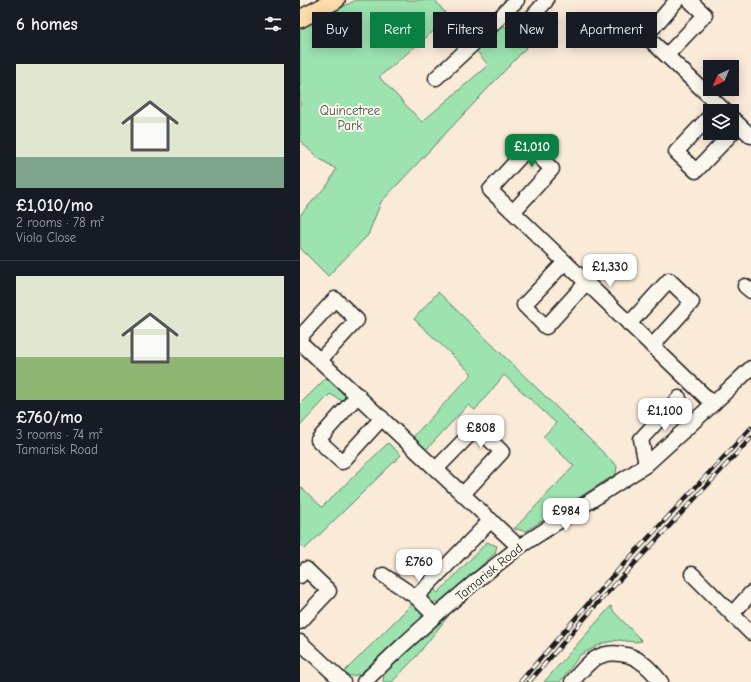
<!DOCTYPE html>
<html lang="en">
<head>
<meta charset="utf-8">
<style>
  body { margin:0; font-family:"Comic Neue",sans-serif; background:#242831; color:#f1f3f6; height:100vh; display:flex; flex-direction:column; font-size:15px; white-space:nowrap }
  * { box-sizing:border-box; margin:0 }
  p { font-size:13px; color:#9ea1a6 }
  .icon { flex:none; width:22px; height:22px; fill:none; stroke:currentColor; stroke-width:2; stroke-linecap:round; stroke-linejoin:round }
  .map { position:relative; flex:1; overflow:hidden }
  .sheet { display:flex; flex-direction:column; background:#171b24; width:300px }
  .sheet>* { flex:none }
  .banner { position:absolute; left:12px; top:12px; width:379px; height:36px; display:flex; gap:8px }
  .needle { width:26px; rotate:224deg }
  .buttons { position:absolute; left:403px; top:60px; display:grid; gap:8px }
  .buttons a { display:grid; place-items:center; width:36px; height:36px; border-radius:0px; background:#171b24; box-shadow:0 2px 10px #0003; font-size:20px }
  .price { position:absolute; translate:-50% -34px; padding:0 9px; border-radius:8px; background:#fff; color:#222; font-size:13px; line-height:26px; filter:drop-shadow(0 1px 2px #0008) }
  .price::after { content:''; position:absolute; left:50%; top:24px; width:12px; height:9px; margin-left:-6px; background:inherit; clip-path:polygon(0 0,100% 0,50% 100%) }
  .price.active { background:#0b8043; color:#fff }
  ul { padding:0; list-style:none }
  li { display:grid; align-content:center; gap:8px; height:212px; padding:0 16px }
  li+li { border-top:1px solid #363941 }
  li span { display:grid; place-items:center; height:124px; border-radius:0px; color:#555 }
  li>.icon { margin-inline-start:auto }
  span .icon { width:72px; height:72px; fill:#fffc; stroke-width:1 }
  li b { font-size:17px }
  h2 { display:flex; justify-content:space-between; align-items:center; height:48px; padding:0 16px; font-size:17px }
  .chip { padding:0 14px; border-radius:0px; background:#171b24; box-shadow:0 2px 10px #0003; font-size:14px; line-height:36px }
  .chip.active { background:#0b8043; color:#fff }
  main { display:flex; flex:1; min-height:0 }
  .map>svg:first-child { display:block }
  .green { fill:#9ce3b0; stroke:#5c8066 }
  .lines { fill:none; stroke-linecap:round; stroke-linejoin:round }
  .minor-casing { stroke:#1c1c1c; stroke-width:17 }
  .major-casing { stroke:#1c1c1c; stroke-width:20 }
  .minor { stroke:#fbf7ec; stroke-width:14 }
  .major { stroke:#fddcac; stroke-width:17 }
  .rail-casing { stroke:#1c1c1c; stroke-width:4.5 }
  .rail { stroke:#fbf7ec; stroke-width:3; stroke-dasharray:9; stroke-linecap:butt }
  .labels { text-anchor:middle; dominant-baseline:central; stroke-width:4; stroke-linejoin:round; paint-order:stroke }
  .park-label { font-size:13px; fill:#425848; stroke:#fbf7ec }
  .street-label { font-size:13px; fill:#1c1c1c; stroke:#fbf7ec }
</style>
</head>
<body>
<main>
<section class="sheet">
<h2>6 homes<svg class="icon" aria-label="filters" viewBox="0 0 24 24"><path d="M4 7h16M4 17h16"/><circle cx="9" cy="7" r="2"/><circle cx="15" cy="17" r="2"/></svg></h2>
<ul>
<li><span style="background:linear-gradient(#dfe7d0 75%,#7fa58c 0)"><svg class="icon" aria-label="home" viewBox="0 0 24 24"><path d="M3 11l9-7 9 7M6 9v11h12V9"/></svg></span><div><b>£1,010/mo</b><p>2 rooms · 78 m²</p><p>Viola Close</p></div></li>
<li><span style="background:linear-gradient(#dfe7d0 65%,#8fb573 0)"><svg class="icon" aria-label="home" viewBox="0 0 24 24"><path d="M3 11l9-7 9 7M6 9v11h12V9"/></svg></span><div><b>£760/mo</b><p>3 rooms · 74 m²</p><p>Tamarisk Road</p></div></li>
</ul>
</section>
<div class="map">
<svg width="451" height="682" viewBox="0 0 451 682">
  <rect width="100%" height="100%" fill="#faead8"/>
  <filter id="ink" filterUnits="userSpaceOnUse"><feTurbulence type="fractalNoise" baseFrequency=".025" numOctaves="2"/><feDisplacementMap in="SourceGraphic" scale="8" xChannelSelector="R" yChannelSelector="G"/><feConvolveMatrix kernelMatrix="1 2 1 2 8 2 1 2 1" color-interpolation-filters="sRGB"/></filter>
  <g filter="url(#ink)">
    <g class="green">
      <polygon points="56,0 135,0 149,18 79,77 122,122 188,65 171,44 197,19 227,47 81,202 68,235 28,276 0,248 0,215 29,183 36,169 17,157 0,141 0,29"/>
      <polygon points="138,292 317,466 316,474 226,531 214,529 274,466 243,437 256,423 204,375 175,410 168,405 124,452 111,439 172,374 114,319"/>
      <polygon points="27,377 45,396 42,401 30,394 0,426 0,404"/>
      <polygon points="88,443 101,455 5,549 0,545 0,486 22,507"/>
      <polygon points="187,542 197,546 195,553 144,600 133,603 123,594 130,586 138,593"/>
      <polygon points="115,601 122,611 121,618 117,623 60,674 53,676 41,675"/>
      <polygon points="311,606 314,612 342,641 334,642 319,640 303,643 280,655 260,682 244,682"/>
      <polygon points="149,615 115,658 92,682 83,682 84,673"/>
    </g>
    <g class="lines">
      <defs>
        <g id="minor">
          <polyline points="377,0 346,36 425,111"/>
          <polyline points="220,31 246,1"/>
          <polyline points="367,55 405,15 389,0"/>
          <polyline points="136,78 174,43 217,0"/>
          <polyline points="410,116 376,152 396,171 432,133"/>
          <polyline points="432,118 451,136"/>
          <polyline points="213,212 252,169 229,147 190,190 413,404"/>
          <polyline points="265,262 224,305 246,327 286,283"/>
          <polyline points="445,286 451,291"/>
          <polyline points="329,324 369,280 392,302 352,346"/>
          <polyline points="0,337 35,299 57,320 20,360"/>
          <polyline points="0,342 219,547"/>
          <polyline points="58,395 18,440 42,462 82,418"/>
          <polyline points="346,465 341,439 379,398"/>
          <polyline points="136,469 177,427 202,452 163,494"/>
          <polyline points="392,574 451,633"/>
          <polyline points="83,575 116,597 135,616"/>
          <polyline points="0,576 6,569 29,591 0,622"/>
          <polyline points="116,597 191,520"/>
          <polyline points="432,614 451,593"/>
          <polyline points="0,642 43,682"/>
          <polyline points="64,682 103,645 135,616 176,581 219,547 346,465 413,404 451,368"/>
          <path d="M272,682C286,665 297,650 321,654C329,655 335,657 341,662C349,667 355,675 361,682"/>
        </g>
        <polyline id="major" points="0,19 36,0"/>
      </defs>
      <use href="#minor" class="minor-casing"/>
      <use href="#major" class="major-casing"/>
      <use href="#minor" class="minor"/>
      <use href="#major" class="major"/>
      <defs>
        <g id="rail">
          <polyline points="220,682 308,581 451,428"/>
          <polyline points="229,682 297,604 451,438"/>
        </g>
      </defs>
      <use href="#rail" class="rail-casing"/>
      <use href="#rail" class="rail"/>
    </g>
  </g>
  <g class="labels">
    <g class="park-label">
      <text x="50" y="110">Quincetree<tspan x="50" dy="15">Park</tspan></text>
    </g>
    <g class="street-label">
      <text transform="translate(189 572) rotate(-39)">Tamarisk Road</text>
    </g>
  </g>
</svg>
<div class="buttons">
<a><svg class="needle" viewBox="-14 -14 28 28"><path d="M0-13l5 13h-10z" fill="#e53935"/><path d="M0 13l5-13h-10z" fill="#9ea1a6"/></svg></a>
<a><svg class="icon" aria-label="layers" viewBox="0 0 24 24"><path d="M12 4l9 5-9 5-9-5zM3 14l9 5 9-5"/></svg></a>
</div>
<b class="price active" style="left:232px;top:168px">£1,010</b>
<b class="price" style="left:310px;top:288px">£1,330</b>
<b class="price" style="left:365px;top:432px">£1,100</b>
<b class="price" style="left:181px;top:449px">£808</b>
<b class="price" style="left:266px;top:532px">£984</b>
<b class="price" style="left:119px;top:583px">£760</b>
<div class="banner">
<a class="chip">Buy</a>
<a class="chip active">Rent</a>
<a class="chip">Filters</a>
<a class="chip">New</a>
<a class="chip">Apartment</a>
</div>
</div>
</main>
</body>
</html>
